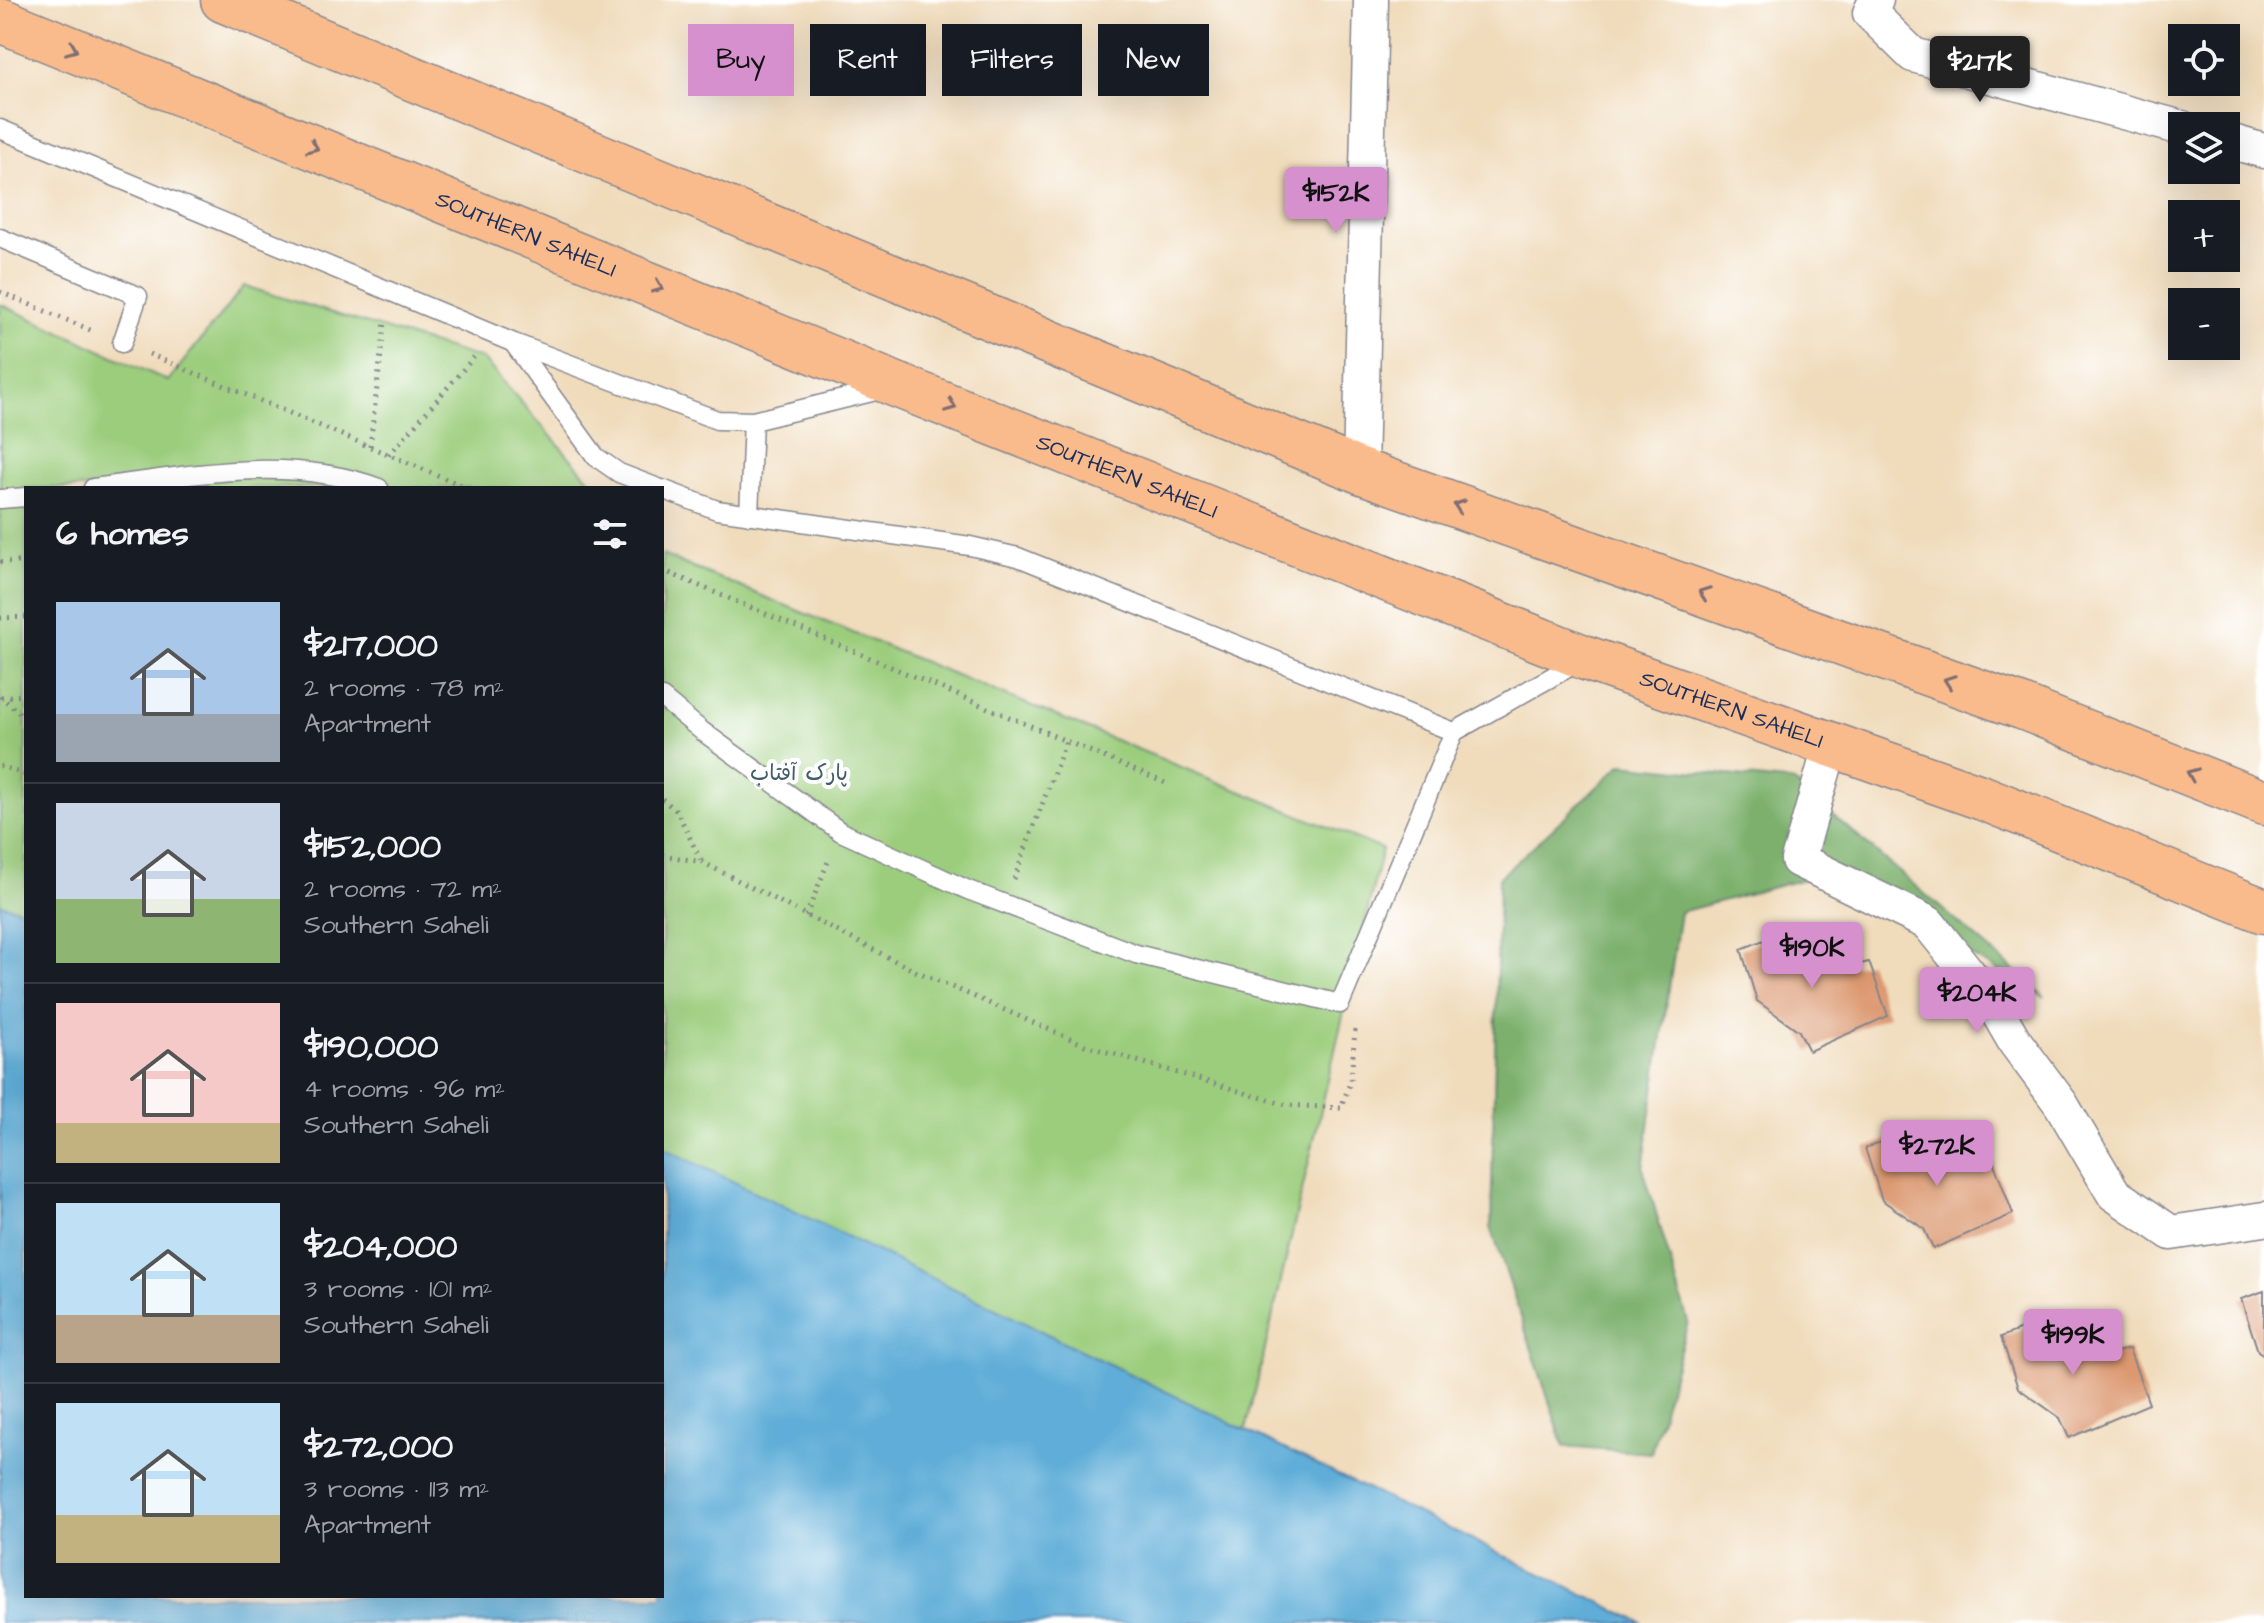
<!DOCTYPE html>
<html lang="en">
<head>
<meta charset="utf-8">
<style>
  body { margin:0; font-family:"Architects Daughter","Playpen Sans Arabic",sans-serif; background:#242831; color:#f1f3f6; height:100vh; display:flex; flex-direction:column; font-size:30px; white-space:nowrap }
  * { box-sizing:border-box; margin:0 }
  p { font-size:26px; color:#9ea1a6 }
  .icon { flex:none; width:44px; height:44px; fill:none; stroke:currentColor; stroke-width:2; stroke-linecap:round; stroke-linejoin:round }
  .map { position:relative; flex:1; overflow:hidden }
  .details { position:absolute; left:24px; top:486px; width:640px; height:1112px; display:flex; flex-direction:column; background:#171b24; border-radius:0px; box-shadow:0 8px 32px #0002 }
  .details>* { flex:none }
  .hud { position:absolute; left:688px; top:24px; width:760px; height:72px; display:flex; gap:16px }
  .tools { position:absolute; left:2168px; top:24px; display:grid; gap:16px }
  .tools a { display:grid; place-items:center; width:72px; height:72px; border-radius:0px; background:#171b24; box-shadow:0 8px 32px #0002; font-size:40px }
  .price { position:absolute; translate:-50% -68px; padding:0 18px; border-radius:8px; background:#d690ce; color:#111; font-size:26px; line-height:52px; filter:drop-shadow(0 2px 4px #0008) }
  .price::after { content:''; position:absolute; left:50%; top:48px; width:24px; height:18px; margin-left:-12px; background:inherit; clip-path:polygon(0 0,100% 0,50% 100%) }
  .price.selected { background:#222; color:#fff }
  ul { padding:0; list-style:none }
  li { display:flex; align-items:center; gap:24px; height:200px; padding:0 32px }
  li+li { border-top:2px solid #363941 }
  li span { display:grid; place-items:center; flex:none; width:224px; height:160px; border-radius:0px; color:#555 }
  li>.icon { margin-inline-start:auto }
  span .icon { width:96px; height:96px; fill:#fffc; stroke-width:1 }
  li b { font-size:34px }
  h2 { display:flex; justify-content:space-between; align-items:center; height:96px; padding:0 32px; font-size:34px }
  .tag { padding:0 28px; border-radius:0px; background:#171b24; box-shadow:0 8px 32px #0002; font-size:28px; line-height:72px }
  .tag.selected { background:#d690ce; color:#111 }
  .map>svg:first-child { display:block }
  .green { fill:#9bcd7c; stroke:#5b7e6d; stroke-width:2 }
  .forest { fill:#7cb06c; stroke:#4c7065; stroke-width:2 }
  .water { fill:#5eadd8; stroke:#3c6e9b; stroke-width:2 }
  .building { fill:#dc9870 }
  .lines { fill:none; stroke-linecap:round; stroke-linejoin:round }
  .service-casing { stroke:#86858c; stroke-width:21 }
  .minor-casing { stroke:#86858c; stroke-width:37 }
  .primary-casing { stroke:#86858c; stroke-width:47 }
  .path { stroke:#86858c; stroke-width:5; stroke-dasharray:2 6; stroke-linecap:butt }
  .service { stroke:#fff; stroke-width:18 }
  .minor { stroke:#fff; stroke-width:34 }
  .primary { stroke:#fabb8c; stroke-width:44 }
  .oneway { stroke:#7f6e73 }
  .labels { text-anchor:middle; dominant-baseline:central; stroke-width:8; stroke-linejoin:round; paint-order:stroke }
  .street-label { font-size:22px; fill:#1b2f5e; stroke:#fff }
  .park-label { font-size:22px; fill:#415e67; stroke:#fff }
</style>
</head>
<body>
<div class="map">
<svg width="2264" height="1623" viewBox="0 0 2264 1623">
  <rect width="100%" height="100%" fill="#fff"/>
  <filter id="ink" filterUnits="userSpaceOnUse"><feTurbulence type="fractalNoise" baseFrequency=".0125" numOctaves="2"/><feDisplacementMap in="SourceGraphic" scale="16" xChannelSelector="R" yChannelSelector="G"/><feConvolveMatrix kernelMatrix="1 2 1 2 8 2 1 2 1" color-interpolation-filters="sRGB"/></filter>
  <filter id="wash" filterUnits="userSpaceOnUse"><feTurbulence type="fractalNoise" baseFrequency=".006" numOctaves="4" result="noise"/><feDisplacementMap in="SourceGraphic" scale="32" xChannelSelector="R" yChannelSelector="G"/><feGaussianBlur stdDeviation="1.8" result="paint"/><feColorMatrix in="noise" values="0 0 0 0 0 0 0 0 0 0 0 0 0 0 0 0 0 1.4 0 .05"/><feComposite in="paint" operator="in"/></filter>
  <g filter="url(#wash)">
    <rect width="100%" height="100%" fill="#f0dbbb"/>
    <g class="green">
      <polygon points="244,286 483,359 597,488 26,488 26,911 0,904 0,304 168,381"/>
      <polygon points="662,555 1382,849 1246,1430 662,1169"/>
    </g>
    <polygon class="forest" points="1622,764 1794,782 2045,997 1823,874 1680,912 1643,1168 1688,1322 1651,1453 1564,1446 1491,1227 1499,878"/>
    <polygon class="water" points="0,904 26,911 26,1596 662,1596 662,1147 1643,1623 0,1623"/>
    <g id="blocks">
      <g class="building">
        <polygon points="1795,928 1806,954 1839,969 1869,962 1888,1016 1809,1051 1799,1031 1757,1001 1741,949"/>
        <polygon points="1919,1127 1930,1152 1964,1167 1993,1161 2013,1214 1933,1249 1924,1229 1882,1200 1865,1148"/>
        <polygon points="2264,1291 2264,1355 2258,1351 2241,1299"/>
        <polygon points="2055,1316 2066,1341 2100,1356 2129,1349 2149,1404 2069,1438 2060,1418 2018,1388 2001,1337"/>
      </g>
    </g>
  </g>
  <g filter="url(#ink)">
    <use href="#blocks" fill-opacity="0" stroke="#86858c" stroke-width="2"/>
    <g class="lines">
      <defs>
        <g id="service">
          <polyline points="0,129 514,343 717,420 753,421 884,389"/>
          <polyline points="0,238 138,296 122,343"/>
          <polyline points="514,344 596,457 619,473 658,488"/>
          <path d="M93,488C188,476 286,454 379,488"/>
          <polyline points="662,489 717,510 970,546 1018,557 1454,732"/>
          <polyline points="0,499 26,497"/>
          <polyline points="749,515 753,421"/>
          <polyline points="662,698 702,731 841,832 968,890 1136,954 1340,1004 1454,732 1580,661"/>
        </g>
        <g id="minor">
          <polyline points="1876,0 1870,13 1913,55 2182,128"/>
          <polyline points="2226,140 2264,151"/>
          <polyline points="1360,471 1371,0"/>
          <polyline points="1831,744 1798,860 1928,923 1993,1004 2015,1042 2061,1104 2114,1194 2171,1233 2264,1219"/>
        </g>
        <g id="primary">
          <polyline points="223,0 1360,471 2022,707 2264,803"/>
          <path id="s1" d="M0,20L899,386L1586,658L1983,798L2264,911"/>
        </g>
      </defs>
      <use href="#service" class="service-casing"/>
      <use href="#minor" class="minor-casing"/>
      <use href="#primary" class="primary-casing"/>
      <g class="path">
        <polyline points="0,292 95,332"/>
        <polyline points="149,354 468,488"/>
        <polyline points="370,446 385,321"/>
        <polyline points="389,455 474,357"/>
        <polyline points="0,562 26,562"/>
        <polyline points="662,570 1170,785"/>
        <polyline points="0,618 26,617"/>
        <polyline points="0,696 26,719"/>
        <polyline points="1,697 26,695"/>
        <polyline points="0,766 26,775"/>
        <polyline points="662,799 677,811 701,861"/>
        <polyline points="662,855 702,862 913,970 1087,1046 1286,1105 1341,1108 1351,1080 1355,1030"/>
        <polyline points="1014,879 1066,741"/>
        <polyline points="806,916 830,857"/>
      </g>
      <use href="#service" class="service"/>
      <use href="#minor" class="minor"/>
      <use href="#primary" class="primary"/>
    </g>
    <defs><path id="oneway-chevron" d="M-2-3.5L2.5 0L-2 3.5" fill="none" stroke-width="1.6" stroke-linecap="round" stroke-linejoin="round" transform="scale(2)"/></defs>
    <g class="oneway">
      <use href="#oneway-chevron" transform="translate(72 49) rotate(22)"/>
      <use href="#oneway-chevron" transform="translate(313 147) rotate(22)"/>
      <use href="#oneway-chevron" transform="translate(658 287) rotate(22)"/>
      <use href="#oneway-chevron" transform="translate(951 406) rotate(22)"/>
      <use href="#oneway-chevron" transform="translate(1459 506) rotate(-160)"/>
      <use href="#oneway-chevron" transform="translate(1704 593) rotate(-160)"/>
      <use href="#oneway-chevron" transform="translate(1949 681) rotate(-160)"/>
      <use href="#oneway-chevron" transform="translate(2192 774) rotate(-158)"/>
    </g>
  </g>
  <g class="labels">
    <g class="street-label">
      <text stroke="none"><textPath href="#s1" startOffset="568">SOUTHERN SAHELI</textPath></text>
      <text stroke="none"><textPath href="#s1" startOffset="1216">SOUTHERN SAHELI</textPath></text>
      <text stroke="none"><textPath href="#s1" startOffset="1864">SOUTHERN SAHELI</textPath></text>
    </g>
    <g class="park-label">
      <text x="799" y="773">پارک آفتاب</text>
    </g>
  </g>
</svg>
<div class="tools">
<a><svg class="icon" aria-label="locate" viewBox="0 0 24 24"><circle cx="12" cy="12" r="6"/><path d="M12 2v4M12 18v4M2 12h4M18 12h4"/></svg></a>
<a><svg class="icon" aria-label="layers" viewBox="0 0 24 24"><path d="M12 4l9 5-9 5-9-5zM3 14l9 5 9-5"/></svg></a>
<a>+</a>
<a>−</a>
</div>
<b class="price selected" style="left:1980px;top:104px">$217K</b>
<b class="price" style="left:1336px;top:235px">$152K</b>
<b class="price" style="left:1812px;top:990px">$190K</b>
<b class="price" style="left:1977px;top:1035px">$204K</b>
<b class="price" style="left:1937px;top:1188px">$272K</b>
<b class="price" style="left:2073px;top:1377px">$199K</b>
<div class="hud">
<a class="tag selected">Buy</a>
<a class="tag">Rent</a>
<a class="tag">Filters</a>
<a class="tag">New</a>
</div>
<section class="details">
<h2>6 homes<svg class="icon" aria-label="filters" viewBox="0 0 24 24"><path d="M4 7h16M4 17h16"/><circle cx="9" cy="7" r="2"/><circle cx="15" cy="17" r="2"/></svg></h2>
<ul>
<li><span style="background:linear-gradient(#a9c7e8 70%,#9aa5b1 0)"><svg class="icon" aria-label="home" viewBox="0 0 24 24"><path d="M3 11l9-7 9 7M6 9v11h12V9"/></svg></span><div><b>$217,000</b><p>2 rooms · 78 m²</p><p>Apartment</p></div></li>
<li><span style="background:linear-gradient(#c9d6e8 60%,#8fb573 0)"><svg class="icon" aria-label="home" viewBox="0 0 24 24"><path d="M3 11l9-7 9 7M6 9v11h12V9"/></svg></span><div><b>$152,000</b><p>2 rooms · 72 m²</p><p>Southern Saheli</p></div></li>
<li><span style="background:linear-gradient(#f6c9c9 75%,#c2b280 0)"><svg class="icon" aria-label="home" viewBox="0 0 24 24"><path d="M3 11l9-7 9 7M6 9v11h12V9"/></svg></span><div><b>$190,000</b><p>4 rooms · 96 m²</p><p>Southern Saheli</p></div></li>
<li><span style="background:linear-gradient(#bfe0f5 70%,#b9a48a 0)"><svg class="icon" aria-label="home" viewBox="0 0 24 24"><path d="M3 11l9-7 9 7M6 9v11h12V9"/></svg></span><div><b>$204,000</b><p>3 rooms · 101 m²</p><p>Southern Saheli</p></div></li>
<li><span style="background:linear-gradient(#bfe0f5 70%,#c2b280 0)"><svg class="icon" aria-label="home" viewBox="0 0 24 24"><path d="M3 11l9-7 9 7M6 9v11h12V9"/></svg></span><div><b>$272,000</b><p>3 rooms · 113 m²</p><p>Apartment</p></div></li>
</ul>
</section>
</div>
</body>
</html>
